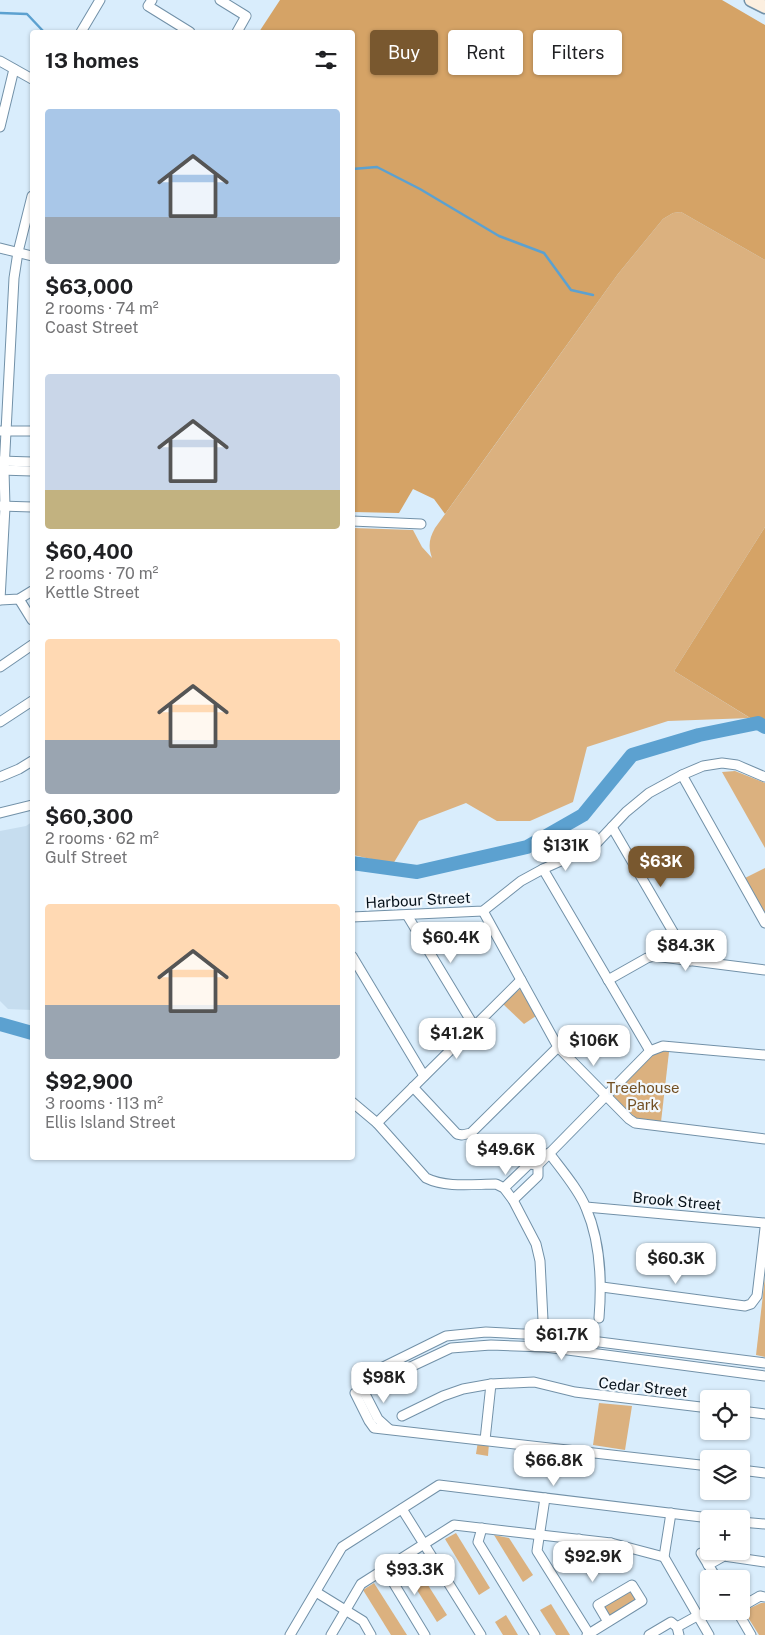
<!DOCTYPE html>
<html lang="en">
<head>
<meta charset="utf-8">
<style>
  body { margin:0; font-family:"Public Sans",sans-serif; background:#f2f2f2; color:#202124; height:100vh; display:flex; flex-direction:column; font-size:19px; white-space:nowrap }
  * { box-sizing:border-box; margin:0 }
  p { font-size:16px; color:#757577 }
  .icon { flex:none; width:28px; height:28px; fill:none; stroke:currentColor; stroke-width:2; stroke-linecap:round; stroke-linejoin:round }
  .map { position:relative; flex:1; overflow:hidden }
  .sheet { position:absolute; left:30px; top:30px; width:325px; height:1130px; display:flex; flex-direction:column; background:#fff; border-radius:5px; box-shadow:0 1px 4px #0004 }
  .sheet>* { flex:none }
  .guide { position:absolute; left:370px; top:30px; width:320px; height:45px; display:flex; gap:10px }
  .tools { position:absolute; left:700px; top:1390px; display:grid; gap:10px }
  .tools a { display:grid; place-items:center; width:50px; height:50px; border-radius:5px; background:#fff; box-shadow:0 1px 4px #0004; font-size:25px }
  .price { position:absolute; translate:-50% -42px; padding:0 11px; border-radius:10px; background:#fff; color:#222; font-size:16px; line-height:32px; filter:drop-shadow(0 1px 2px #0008) }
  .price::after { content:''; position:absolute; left:50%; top:30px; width:15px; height:11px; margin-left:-8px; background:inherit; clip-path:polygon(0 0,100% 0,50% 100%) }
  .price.selected { background:#79582f; color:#fff }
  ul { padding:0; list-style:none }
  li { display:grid; align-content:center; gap:10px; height:265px; padding:0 15px }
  li span { display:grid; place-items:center; height:155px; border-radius:5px; color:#555 }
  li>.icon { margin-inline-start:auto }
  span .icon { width:90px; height:90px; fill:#fffc; stroke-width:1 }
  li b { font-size:21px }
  h2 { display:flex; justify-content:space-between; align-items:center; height:60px; padding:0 15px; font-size:21px }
  .pill { padding:0 18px; border-radius:5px; background:#fff; box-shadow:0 1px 4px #0004; font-size:18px; line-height:45px }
  .pill.selected { background:#79582f; color:#fff }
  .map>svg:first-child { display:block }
  .built { fill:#c6ddef }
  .green { fill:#dbb17f }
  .forest { fill:#d5a366 }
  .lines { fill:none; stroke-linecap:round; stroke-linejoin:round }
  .stream { stroke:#5ca1d0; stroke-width:2.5 }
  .river { stroke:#5ca1d0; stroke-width:14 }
  .street-casing { stroke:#7291a8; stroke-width:11 }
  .secondary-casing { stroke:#7291a8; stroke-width:15 }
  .street { stroke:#fff; stroke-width:9 }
  .secondary { stroke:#fcefe0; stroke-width:12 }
  .labels { text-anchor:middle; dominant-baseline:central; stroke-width:4.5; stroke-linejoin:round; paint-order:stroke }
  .street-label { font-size:15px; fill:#051019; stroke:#f2f8fd }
  .park-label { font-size:15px; fill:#724f22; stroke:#f2f8fd }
</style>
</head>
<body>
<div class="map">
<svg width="765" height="1635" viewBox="0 0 765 1635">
  <rect width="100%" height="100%" fill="#d9edfc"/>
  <polygon class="built" points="32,822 32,1010 8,1009 0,1001 0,831 26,826"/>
  <g class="green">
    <path d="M681,212L765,260V527L674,671L750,718L668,721L587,747L573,802L530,821H497L466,803L419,821L393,864L353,855V528L413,530L422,547L432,558C428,546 429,539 435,528L618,274L663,219L673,213Z"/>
    <polygon points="735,771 765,783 765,848 722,772"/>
    <polygon points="765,868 765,915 743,879"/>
    <polygon points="521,988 536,1016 524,1024 503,1004"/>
    <polygon points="662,1050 669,1052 661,1122 637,1119 611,1095 652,1056"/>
    <polygon points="765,1277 765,1357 756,1355"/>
    <polygon points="599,1403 632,1406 625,1450 593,1445"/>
    <polygon points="478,1441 489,1443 488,1456 476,1454"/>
    <polygon points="456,1533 490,1588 479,1595 445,1539"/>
    <polygon points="494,1535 509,1538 533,1575 523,1582"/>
    <polygon points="585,1544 607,1546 607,1561 591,1568 583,1552"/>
    <polygon points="412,1560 447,1615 437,1622 402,1566"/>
    <polygon points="374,1583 407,1635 391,1635 363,1590"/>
    <polygon points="630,1588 638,1601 610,1618 602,1605"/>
    <polygon points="761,1603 765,1603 765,1635 759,1635 744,1611"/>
    <polygon points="551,1604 570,1635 556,1635 540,1610"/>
    <polygon points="506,1615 518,1635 503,1635 495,1622"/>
  </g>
  <g class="forest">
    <polygon points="280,0 722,0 765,25 765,260 681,212 673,213 663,219 618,274 445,514 434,499 413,489 399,513 353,512 352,32 259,32"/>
    <polygon points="765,527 765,727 674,671"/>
  </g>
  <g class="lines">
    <g class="stream">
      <polyline points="0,13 27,14 44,32"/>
      <polyline points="352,169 377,167 420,189 499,236 544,253 571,290 593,295"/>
    </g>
    <g class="river">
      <polyline points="352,863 417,872 527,847 583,815 632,755 699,735 758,723 765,727"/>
      <polyline points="0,1024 32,1033"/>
    </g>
    <defs>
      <g id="street">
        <polyline points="152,0 148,6 190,32"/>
        <polyline points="220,0 246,16 237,32"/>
        <polyline points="81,32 100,0"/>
        <polyline points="0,61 32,79"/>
        <polyline points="0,127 14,69"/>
        <polyline points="0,248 32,256"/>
        <polyline points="0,431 32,431"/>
        <polyline points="0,461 32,462"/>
        <polyline points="0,470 32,471"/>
        <polyline points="0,506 32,507"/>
        <polyline points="352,521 421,524"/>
        <polyline points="19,599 32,620"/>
        <polyline points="0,600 5,507 4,470 14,278 18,252 32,196"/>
        <polyline points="0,600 19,599 32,591"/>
        <polyline points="0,667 32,645"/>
        <polyline points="0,722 32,701"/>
        <polyline points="682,775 765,923"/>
        <polyline points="0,777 19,769 32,761"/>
        <polyline points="0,813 32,805"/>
        <polyline points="612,827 690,961"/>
        <polyline points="543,869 650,1051"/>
        <polyline points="483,911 558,1047 629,1119 635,1123 765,1139"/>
        <polyline points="407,915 474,1026"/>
        <polyline points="352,917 483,911 521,881 543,869 594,846 626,812 649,793 682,775 703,766 722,763 737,765 765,777"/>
        <polyline points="352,956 424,1076"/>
        <polyline points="608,980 647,958 654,956 765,970"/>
        <polyline points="413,1087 457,1134 462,1135 471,1133 558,1047"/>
        <path d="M352,1102L377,1123L426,1178C446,1188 474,1184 496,1184L504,1188L513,1200L536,1244L540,1261L544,1340"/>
        <polyline points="377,1123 521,980"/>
        <path d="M549,1153C561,1169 579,1190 586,1208C601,1243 602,1281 599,1318"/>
        <polyline points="504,1188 529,1164 538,1165"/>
        <polyline points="513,1200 538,1176 538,1165 650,1051 663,1046 765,1055"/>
        <polyline points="586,1207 765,1223"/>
        <polyline points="602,1287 745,1306 751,1304 757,1296 765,1228"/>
        <polyline points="363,1390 369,1374 446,1336 486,1332 544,1335 765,1363"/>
        <polyline points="363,1390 378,1419 389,1429"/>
        <polyline points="741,1411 765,1414"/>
        <polyline points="402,1416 443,1396 463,1389 491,1384 534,1382 575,1392 709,1408"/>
        <polyline points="485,1440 491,1384"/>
        <polyline points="709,1466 374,1428 369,1421 355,1393 451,1348 491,1345 545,1347 765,1376"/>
        <polyline points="741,1470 765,1473"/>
        <polyline points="545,1498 537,1551 589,1634"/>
        <polyline points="402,1509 481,1635"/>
        <polyline points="671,1513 664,1557 709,1635"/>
        <polyline points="741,1522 765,1524"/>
        <polyline points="482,1528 478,1542 535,1635"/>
        <polyline points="579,1539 580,1553 591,1571 609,1563 611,1543"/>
        <polyline points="701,1553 717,1579"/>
        <polyline points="708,1565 724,1556 765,1562"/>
        <polyline points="385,1569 425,1635"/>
        <polyline points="316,1592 363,1621 371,1635"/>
        <polyline points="741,1607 760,1596 765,1597"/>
        <polyline points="737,1611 751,1635"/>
        <polyline points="677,1627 697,1616"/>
        <polyline points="290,1635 342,1547 439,1485 718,1519"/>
        <polyline points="331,1635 361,1584 454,1525 611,1543 664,1557"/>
        <polyline points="587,1635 642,1601 632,1585 598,1605 608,1622"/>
        <polyline points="649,1635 671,1622 677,1627 679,1635"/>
      </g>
      <polyline id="secondary" points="751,0 765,7"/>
    </defs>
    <use href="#street" class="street-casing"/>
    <use href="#secondary" class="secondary-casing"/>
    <use href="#street" class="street"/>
    <use href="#secondary" class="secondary"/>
  </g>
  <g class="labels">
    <g class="street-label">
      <text transform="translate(418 900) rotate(-3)">Harbour Street</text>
      <text transform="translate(677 1201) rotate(5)">Brook Street</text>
      <text transform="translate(643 1387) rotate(6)">Cedar Street</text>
    </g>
    <g class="park-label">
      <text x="643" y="1087">Treehouse<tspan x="643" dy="17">Park</tspan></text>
    </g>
  </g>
</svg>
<div class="tools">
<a><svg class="icon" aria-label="locate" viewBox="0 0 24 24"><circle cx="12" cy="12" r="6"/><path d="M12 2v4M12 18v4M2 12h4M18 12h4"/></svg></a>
<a><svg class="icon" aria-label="layers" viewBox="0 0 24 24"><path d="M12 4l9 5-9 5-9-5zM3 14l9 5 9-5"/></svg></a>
<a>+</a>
<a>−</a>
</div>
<b class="price" style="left:566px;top:872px">$131K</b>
<b class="price selected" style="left:661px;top:888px">$63K</b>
<b class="price" style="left:451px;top:964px">$60.4K</b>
<b class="price" style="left:686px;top:972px">$84.3K</b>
<b class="price" style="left:457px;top:1060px">$41.2K</b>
<b class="price" style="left:594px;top:1067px">$106K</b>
<b class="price" style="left:506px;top:1176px">$49.6K</b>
<b class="price" style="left:676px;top:1285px">$60.3K</b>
<b class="price" style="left:562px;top:1361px">$61.7K</b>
<b class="price" style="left:384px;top:1404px">$98K</b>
<b class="price" style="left:554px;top:1487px">$66.8K</b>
<b class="price" style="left:593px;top:1583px">$92.9K</b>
<b class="price" style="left:415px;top:1596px">$93.3K</b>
<div class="guide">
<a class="pill selected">Buy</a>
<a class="pill">Rent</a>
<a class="pill">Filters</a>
</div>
<section class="sheet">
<h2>13 homes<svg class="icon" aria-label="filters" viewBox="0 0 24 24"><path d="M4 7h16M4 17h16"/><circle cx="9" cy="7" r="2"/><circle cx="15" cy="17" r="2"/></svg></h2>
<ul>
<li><span style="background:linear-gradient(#a9c7e8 70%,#9aa5b1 0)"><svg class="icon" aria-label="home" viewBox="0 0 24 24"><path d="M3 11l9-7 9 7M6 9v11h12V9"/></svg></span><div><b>$63,000</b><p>2 rooms · 74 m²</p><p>Coast Street</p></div></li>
<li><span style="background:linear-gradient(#c9d6e8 75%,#c2b280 0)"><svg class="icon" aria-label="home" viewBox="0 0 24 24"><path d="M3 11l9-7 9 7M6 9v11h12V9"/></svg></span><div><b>$60,400</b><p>2 rooms · 70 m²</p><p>Kettle Street</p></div></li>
<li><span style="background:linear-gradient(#ffd9b3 65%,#9aa5b1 0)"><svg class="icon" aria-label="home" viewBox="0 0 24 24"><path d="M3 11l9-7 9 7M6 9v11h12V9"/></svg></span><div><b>$60,300</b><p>2 rooms · 62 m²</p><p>Gulf Street</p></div></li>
<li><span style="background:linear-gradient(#ffd9b3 65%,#9aa5b1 0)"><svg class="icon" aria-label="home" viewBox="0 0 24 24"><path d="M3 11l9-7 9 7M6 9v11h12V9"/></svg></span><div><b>$92,900</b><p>3 rooms · 113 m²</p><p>Ellis Island Street</p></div></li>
</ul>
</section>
</div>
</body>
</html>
